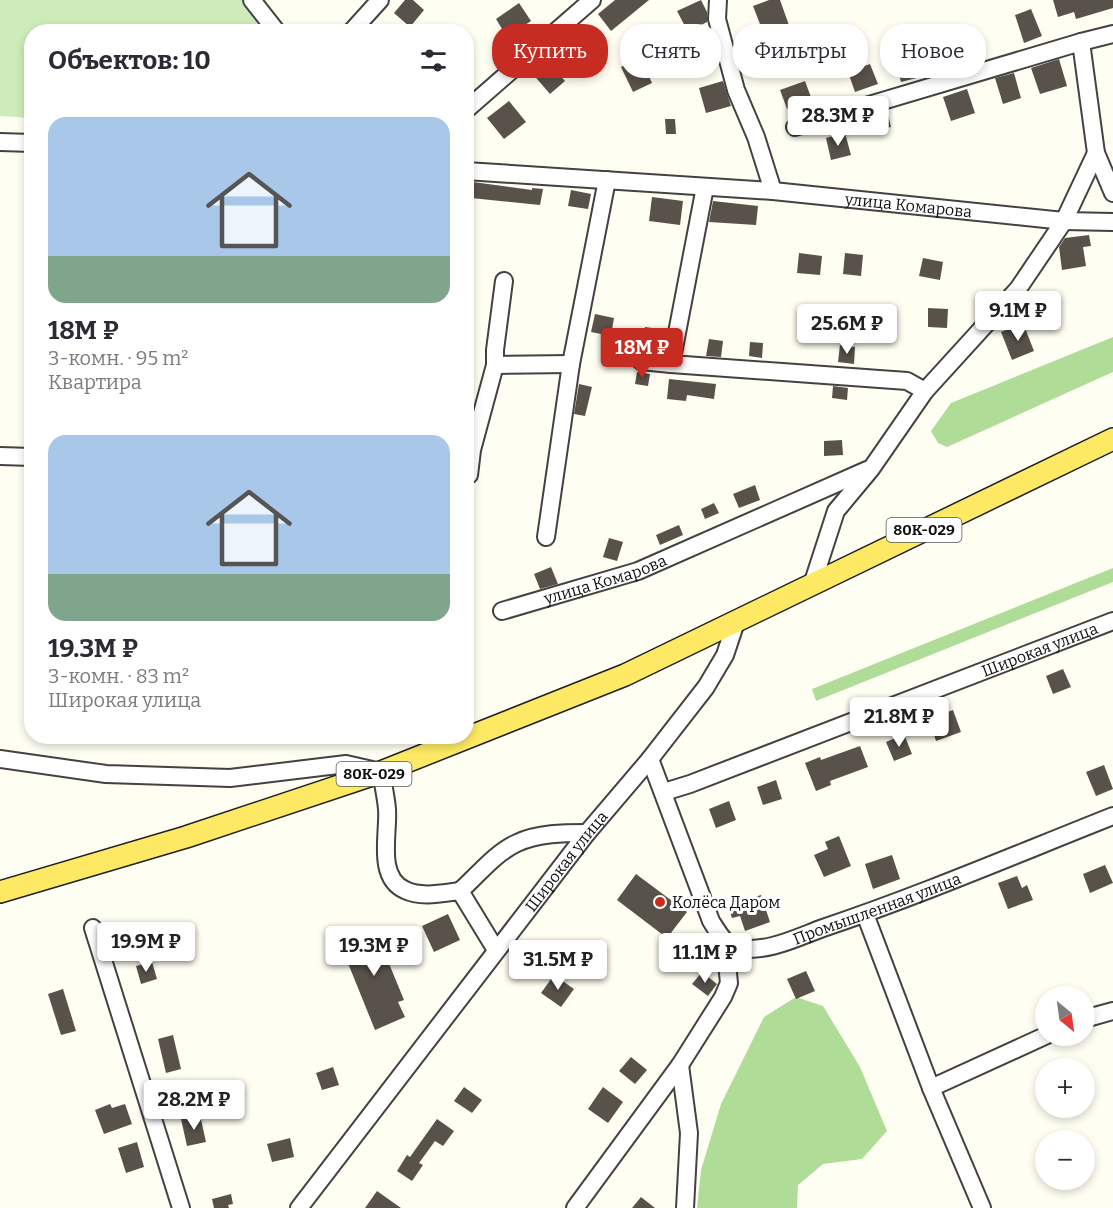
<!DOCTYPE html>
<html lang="ru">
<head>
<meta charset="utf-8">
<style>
  body { margin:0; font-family:Bitter,serif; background:#f7f7f7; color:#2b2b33; height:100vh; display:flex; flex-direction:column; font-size:22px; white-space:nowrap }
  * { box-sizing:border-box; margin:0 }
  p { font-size:20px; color:#7c7c81 }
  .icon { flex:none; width:33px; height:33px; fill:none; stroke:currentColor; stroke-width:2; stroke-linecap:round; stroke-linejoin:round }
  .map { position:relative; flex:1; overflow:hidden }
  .panel { position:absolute; left:24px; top:24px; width:450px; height:720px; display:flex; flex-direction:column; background:#fff; border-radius:24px; box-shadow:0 3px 9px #0003 }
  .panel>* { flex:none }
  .banner { position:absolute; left:492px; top:24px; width:531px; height:54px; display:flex; gap:12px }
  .needle { width:39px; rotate:151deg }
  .tools { position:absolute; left:1035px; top:986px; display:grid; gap:12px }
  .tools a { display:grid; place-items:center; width:60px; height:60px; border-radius:50%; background:#fff; box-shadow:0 3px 9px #0003; font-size:30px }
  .price { position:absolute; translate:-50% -51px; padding:0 14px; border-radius:6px; background:#fff; color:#222; font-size:20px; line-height:39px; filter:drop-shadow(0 2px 3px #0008) }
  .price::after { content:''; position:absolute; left:50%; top:36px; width:18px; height:14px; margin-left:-9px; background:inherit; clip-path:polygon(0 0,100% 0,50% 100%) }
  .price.selected { background:#c62c21; color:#fff }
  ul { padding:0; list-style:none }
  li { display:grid; align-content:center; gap:12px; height:318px; padding:0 24px }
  li span { display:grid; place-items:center; height:186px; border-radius:18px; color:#555 }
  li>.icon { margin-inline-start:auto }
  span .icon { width:108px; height:108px; fill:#fffc; stroke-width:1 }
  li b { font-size:26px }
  h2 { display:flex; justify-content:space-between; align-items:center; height:72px; padding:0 24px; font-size:26px }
  .chip { padding:0 21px; border-radius:24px; background:#fff; box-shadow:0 3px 9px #0003; font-size:21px; line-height:54px }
  .chip.selected { background:#c62c21; color:#fff }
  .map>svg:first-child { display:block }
  .green { fill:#ceecb9 }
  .forest { fill:#afdd98 }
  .building { fill:#59524b }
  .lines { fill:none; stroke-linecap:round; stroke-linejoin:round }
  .minor-casing { stroke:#424242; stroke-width:20 }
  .major-casing { stroke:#202020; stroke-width:24 }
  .minor { stroke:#fff; stroke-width:16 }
  .major { stroke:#fde963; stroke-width:21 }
  .poi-dot { fill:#c62c21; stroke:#fff; stroke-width:2 }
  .labels { text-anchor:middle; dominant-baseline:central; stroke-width:6; stroke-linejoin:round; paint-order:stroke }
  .shield { fill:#fff; stroke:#575757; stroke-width:1.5 }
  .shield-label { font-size:15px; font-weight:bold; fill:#0f0f0f }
  .street-label { font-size:16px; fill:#0f0f0f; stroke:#fff }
  .poi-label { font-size:16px; fill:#0f0f0f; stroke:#fff; text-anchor:start }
</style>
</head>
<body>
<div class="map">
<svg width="1113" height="1208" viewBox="0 0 1113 1208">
  <rect width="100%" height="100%" fill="#fffef2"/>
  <polygon class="green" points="0,0 246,0 271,31 32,32 31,118 0,116"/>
  <g class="forest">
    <polygon points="1113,337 1113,372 947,447 938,443 931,431 951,403"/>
    <polygon points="1113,568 1113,582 816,701 812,689"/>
    <polygon points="796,997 823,1006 860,1067 887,1131 862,1159 823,1164 798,1185 797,1208 697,1208 701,1170 721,1104 764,1017"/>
  </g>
  <g class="building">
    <polygon points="405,0 413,0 424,10 410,27 394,13"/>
    <polygon points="615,0 649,0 611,31 598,14"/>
    <polygon points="701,0 707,12 707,22 688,32 677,11"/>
    <polygon points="769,0 780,0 790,28 765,37 753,6"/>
    <polygon points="1053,0 1113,0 1113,8 1076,19 1074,12 1058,17"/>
    <polygon points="519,3 531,21 507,37 496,19"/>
    <polygon points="1031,9 1042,36 1024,43 1015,15"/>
    <polygon points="580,28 597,50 579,64 562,42"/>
    <polygon points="972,35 978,51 959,58 953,42"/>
    <polygon points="925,46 932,74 901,82 894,54"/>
    <polygon points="546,59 565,81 550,94 531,72"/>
    <polygon points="1059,59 1067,86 1040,94 1031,68"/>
    <polygon points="633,61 636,69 644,65 652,83 633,92 621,67"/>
    <polygon points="870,64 878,84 855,92 848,72"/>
    <polygon points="1014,73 1021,98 1003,104 995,78"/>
    <polygon points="723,81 731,106 706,113 699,88"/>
    <polygon points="805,81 812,100 787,109 780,90"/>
    <polygon points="967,89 975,113 951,121 943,97"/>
    <polygon points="509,101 526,122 504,139 487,118"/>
    <polygon points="887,111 891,127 869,132 865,117"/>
    <polygon points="665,119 675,119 676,134 666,134"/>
    <polygon points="845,133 851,155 831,160 826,138"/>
    <polygon points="473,182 532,190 532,188 543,189 540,205 471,198"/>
    <polygon points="571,190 591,194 588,209 568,206"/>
    <polygon points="652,197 683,201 680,225 649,221"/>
    <polygon points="713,201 758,206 756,225 709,222"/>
    <polygon points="1089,235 1091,246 1083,247 1086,266 1062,270 1059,247 1065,238"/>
    <polygon points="799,253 822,256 820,275 797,273"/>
    <polygon points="845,253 863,255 861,276 843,274"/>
    <polygon points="923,258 943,262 940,280 919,276"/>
    <polygon points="928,308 948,309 947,328 928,327"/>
    <polygon points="595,314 614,318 611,336 591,332"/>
    <polygon points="1023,323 1034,351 1012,360 1001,332"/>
    <polygon points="645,327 665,330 662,351 641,348"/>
    <polygon points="612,335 625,337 623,347 611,345"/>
    <polygon points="709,339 723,341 721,357 706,356"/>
    <polygon points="750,342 763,343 762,358 749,356"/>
    <polygon points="840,345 855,347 854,364 838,362"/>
    <polygon points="637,372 650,374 648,386 635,384"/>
    <polygon points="669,379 716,384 714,399 687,395 686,401 667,399"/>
    <polygon points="579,384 592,387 585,416 574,414"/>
    <polygon points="833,386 848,388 847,400 832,398"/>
    <polygon points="842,440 843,455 824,456 824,441"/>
    <polygon points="755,485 760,500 739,508 733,494"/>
    <polygon points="714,503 719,513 705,519 701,509"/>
    <polygon points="679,525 683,535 660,545 656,535"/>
    <polygon points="609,538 623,542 617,561 603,557"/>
    <polygon points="551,567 558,584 540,589 534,574"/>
    <polygon points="1063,669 1071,687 1053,694 1046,676"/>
    <polygon points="953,710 961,732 936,741 929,719"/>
    <polygon points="904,734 912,754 894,761 886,742"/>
    <polygon points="860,746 868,767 830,781 831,785 816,791 805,763 820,757 821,760"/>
    <polygon points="1104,765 1113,789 1096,796 1086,772"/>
    <polygon points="776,780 782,799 763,805 757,787"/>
    <polygon points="729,801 736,820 716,828 709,809"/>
    <polygon points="839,836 851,866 824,877 814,855 828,849 825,842"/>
    <polygon points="892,855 900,879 873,889 865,864"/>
    <polygon points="1105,865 1113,883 1090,893 1083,874"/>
    <polygon points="636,874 687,912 667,938 617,900"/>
    <polygon points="1017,876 1022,888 1027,885 1033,900 1008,909 998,883"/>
    <polygon points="761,895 770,922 745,931 740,916 732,918 728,906"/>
    <polygon points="448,914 460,940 434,952 422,926"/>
    <polygon points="374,927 404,1000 398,1002 405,1017 375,1030 339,941"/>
    <polygon points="152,962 157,979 141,984 136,966"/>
    <polygon points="806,971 815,991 796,999 787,979"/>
    <polygon points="702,972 717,984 708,996 692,984"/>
    <polygon points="554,975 574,989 561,1007 541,993"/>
    <polygon points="63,989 76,1031 61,1035 48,994"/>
    <polygon points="173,1035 181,1069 166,1073 158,1039"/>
    <polygon points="631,1057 647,1070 635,1084 619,1071"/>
    <polygon points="333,1067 339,1085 322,1090 316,1073"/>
    <polygon points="464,1087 482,1100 472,1113 454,1101"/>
    <polygon points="603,1087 623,1102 608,1123 588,1109"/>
    <polygon points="110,1104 112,1108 125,1104 132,1124 104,1134 95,1110"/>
    <polygon points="200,1115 206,1142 187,1146 181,1119"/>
    <polygon points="437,1119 454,1131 443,1146 435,1141 419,1163 423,1165 412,1181 397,1171 407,1155 410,1157"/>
    <polygon points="290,1138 294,1157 272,1162 267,1144"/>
    <polygon points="137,1142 144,1167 126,1173 118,1148"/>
    <polygon points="377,1191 401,1208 365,1208"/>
    <polygon points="231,1194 233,1204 228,1205 229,1208 214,1208 212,1199"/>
    <polygon points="641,1197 655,1208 632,1208"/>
  </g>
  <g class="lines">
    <defs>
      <g id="minor">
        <polyline points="252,0 277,32"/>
        <polyline points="718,0 717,19 736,90 756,137 773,191"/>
        <polyline points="351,32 380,0"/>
        <polyline points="1081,42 1096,153 1113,193"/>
        <polyline points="466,110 592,0"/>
        <polyline points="795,127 1081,42 1113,34"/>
        <polyline points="0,142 32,143"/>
        <path id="s1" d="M466,171L773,191L1064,221L1113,222"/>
        <polyline points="705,187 671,364 907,381 925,391"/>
        <polyline points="641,361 671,364"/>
        <polyline points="495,365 571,364"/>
        <polyline points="0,456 32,457"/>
        <polyline points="469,475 472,450 495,365 495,350 504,281"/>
        <polyline points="546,537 571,364 607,180"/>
        <polyline points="812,585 836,511 871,469 925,391 1018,289 1064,221 1096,153"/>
        <path id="s2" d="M502,611L638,571L867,470"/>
        <path d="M0,759L106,774L230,778L346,764L381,772C383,784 386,797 387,809C389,833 376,877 405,890C421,898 443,893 460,891L496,950"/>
        <path id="s3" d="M650,759L711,921C718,932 725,946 739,948C767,953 798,937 823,928C921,895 1017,854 1113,816"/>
        <path id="s4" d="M664,792L690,784L1113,621"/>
        <path d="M460,891C478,875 495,853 517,843C538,833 564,833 587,833"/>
        <polyline points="865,914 931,1088 982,1208"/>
        <polyline points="93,928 181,1208"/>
        <polyline points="1084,1019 1113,1011"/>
        <polyline points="680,1065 689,1133 685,1208"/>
        <polyline points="931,1088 1047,1035"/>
        <path id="s5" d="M299,1208L587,833L650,759L706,687L725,655L736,622"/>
        <polyline points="575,1208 680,1065 723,997 729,983 726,954 728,944"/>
      </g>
      <polyline id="major" points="0,892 186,837 381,772 625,675 1113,439"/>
    </defs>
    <use href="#minor" class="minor-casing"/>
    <use href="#major" class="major-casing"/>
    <use href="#minor" class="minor"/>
    <use href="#major" class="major"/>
  </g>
  <circle class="poi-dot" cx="660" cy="902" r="6"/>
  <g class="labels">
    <g class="shield">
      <rect x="886.5" y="518" width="75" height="24" rx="4.5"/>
      <rect x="336.5" y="762" width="75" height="24" rx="4.5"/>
    </g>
    <g class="shield-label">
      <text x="924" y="530">80К-029</text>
      <text x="374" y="774">80К-029</text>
    </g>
    <g class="street-label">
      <text stroke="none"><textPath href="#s1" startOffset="444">улица Комарова</textPath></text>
      <text stroke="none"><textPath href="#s2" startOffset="108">улица Комарова</textPath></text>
      <text stroke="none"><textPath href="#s4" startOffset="402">Широкая улица</textPath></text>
      <text stroke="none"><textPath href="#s5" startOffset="438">Широкая улица</textPath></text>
      <text stroke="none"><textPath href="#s3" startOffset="358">Промышленная улица</textPath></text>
    </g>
    <g class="poi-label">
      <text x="672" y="902">Колёса Даром</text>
    </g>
  </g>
</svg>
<div class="tools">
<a><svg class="needle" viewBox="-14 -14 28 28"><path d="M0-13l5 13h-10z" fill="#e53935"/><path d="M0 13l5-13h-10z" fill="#7c7c81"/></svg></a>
<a>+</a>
<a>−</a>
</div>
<b class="price" style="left:838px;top:147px">28.3M ₽</b>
<b class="price" style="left:1018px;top:342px">9.1M ₽</b>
<b class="price" style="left:847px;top:355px">25.6M ₽</b>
<b class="price selected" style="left:642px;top:379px">18M ₽</b>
<b class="price" style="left:899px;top:748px">21.8M ₽</b>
<b class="price" style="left:146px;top:973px">19.9M ₽</b>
<b class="price" style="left:374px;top:977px">19.3M ₽</b>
<b class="price" style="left:705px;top:984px">11.1M ₽</b>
<b class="price" style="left:558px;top:991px">31.5M ₽</b>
<b class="price" style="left:194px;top:1131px">28.2M ₽</b>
<div class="banner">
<a class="chip selected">Купить</a>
<a class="chip">Снять</a>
<a class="chip">Фильтры</a>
<a class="chip">Новое</a>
</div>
<section class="panel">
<h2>Объектов: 10<svg class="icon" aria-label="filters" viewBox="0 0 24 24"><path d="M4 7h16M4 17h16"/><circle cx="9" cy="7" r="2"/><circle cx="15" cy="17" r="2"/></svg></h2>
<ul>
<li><span style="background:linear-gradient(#a9c7e8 75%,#7fa58c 0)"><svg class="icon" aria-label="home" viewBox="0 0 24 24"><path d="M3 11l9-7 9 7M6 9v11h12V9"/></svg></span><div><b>18M ₽</b><p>3-комн. · 95 m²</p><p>Квартира</p></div></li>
<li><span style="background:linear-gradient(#a9c7e8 75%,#7fa58c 0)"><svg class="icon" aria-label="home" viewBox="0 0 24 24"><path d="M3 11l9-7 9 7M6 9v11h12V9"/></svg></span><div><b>19.3M ₽</b><p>3-комн. · 83 m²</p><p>Широкая улица</p></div></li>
</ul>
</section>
</div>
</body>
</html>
